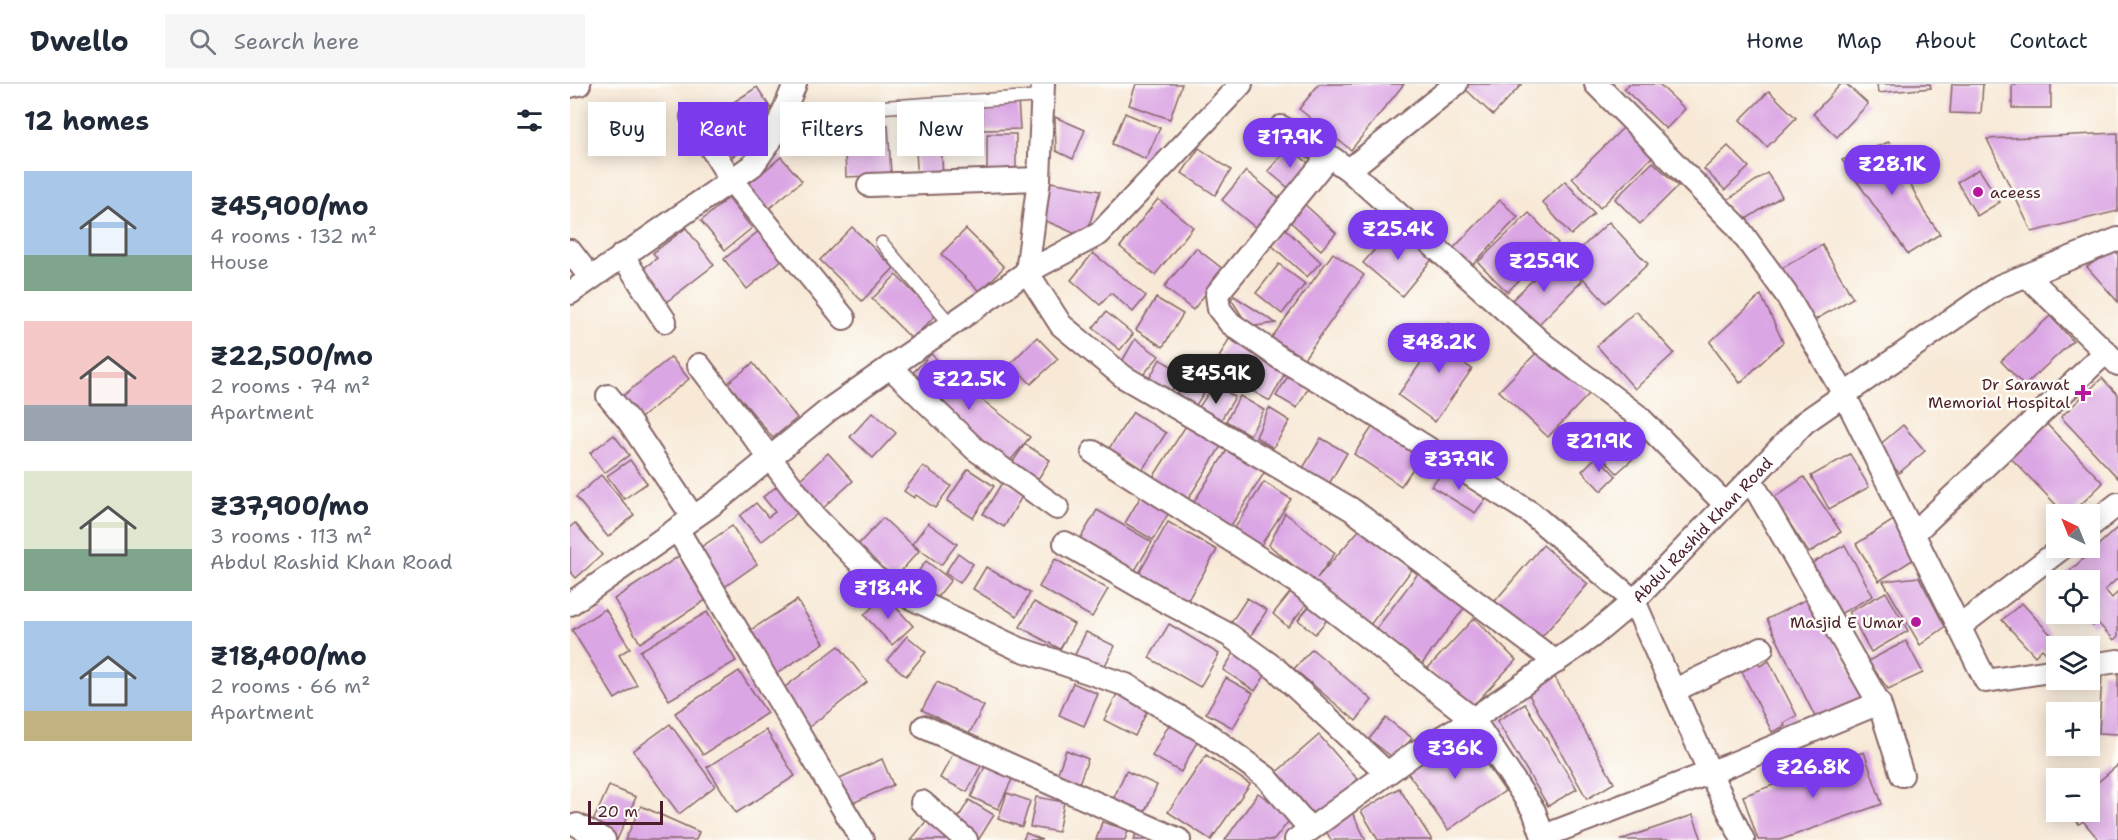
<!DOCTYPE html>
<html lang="en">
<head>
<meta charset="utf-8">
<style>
  body { margin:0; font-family:"Shantell Sans",sans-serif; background:#f6f6f7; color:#1f2937; height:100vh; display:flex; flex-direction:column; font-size:22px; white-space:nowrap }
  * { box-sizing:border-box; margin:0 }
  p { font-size:20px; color:#747a83 }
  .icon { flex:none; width:33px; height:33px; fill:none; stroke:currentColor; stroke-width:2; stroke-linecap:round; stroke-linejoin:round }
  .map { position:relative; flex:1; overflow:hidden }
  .side { display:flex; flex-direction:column; background:#fff; width:570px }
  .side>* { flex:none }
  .top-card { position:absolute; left:18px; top:18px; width:570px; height:54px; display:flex; gap:12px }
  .needle { width:39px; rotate:317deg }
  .fabs { position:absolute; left:1476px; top:420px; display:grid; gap:12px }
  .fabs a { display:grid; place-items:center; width:54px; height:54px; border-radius:0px; background:#fff; box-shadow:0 3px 15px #0003; font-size:30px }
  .scale { position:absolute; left:18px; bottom:15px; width:75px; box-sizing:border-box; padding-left:6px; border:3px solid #4a1f2b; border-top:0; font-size:16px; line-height:21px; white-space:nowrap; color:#4a1f2b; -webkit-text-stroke:4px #fdfcf7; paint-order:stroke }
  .price { position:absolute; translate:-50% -51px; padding:0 14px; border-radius:21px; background:#7c3aed; color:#fff; font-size:20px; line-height:39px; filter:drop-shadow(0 2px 3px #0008) }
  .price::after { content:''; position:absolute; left:50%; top:36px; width:18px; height:14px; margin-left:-9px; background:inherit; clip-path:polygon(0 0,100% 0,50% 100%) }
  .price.selected { background:#222; color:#fff }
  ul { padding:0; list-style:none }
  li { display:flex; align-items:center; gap:18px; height:150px; padding:0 24px }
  li span { display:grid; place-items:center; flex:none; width:168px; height:120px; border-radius:0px; color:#555 }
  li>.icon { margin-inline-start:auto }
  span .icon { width:72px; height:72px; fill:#fffc; stroke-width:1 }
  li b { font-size:26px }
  h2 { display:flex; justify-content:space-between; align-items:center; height:72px; padding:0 24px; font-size:26px }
  .pill { padding:0 21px; border-radius:0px; background:#fff; box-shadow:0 3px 15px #0003; font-size:21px; line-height:54px }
  .pill.selected { background:#7c3aed; color:#fff }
  header { display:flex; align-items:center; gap:36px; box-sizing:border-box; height:84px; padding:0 30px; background:#fff; border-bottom:2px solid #e0e1e3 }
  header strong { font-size:28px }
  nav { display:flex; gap:33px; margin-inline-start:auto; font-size:21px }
  .search { width:420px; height:54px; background:#f6f6f7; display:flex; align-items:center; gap:15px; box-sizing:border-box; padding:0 21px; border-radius:0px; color:#747a83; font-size:22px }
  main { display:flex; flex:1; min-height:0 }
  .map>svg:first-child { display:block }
  .building { fill:#dba6e4 }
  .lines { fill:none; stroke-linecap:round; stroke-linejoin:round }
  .service-casing { stroke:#876667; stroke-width:15 }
  .minor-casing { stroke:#876667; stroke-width:26 }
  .service { stroke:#fff; stroke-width:12 }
  .minor { stroke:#fff; stroke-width:22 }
  .poi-dot { fill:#b5179e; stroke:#fdfcf7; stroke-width:2 }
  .labels { text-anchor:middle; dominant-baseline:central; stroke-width:5; stroke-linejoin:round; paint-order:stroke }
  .poi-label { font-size:16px; fill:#4a1f2b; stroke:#fdfcf7; text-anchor:end }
  .street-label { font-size:16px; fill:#4a1f2b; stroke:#fdfcf7 }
</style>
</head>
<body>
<header>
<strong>Dwello</strong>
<div class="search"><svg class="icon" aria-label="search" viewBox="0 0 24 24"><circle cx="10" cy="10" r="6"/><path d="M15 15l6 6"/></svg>Search here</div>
<nav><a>Home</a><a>Map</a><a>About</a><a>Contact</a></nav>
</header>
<main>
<section class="side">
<h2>12 homes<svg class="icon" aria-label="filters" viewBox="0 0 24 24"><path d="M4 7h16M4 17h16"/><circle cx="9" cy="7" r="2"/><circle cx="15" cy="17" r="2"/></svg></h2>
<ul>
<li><span style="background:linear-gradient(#a9c7e8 70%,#7fa58c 0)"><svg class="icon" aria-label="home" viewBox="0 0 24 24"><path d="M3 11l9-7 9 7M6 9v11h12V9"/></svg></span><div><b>₹45,900/mo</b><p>4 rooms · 132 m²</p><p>House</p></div></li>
<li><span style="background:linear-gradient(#f6c9c9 70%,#9aa5b1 0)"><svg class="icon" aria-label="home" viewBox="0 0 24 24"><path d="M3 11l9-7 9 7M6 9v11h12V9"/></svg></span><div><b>₹22,500/mo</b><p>2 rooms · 74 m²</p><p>Apartment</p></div></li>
<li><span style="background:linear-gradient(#dfe7d0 65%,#7fa58c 0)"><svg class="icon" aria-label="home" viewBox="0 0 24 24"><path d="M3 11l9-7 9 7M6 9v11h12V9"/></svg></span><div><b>₹37,900/mo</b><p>3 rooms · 113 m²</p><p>Abdul Rashid Khan Road</p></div></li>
<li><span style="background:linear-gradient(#a9c7e8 75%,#c2b280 0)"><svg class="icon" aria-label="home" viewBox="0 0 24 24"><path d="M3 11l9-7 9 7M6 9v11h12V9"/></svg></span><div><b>₹18,400/mo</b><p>2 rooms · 66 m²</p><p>Apartment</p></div></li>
</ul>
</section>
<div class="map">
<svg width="1548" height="756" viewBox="0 0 1548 756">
  <rect width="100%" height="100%" fill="#fdfcf7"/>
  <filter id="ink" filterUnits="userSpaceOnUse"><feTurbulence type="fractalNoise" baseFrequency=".0167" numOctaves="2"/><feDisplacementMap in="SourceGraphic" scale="12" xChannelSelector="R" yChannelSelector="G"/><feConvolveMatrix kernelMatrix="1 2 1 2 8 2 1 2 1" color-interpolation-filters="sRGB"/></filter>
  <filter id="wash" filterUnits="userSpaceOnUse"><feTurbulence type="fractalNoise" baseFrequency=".008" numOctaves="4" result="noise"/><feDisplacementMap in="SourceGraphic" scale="24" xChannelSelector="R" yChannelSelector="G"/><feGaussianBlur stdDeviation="1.35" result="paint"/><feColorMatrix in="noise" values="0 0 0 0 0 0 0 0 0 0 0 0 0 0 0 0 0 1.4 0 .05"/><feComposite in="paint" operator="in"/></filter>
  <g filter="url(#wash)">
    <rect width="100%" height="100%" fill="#f8e9d7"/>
    <g id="blocks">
      <g class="building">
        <polygon points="566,0 612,0 600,35 559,21"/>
        <polygon points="749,0 834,0 781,66 729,25"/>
        <polygon points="890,0 952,0 923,31"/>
        <polygon points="1059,0 1089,0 1115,25 1096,45 1054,5"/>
        <polygon points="1271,0 1276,0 1298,20 1267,53 1243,30"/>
        <polygon points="1307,0 1360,0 1361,4 1308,9"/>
        <polygon points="1382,0 1413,0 1411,30 1380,29"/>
        <rect x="1442" y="0" width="39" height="24"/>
        <polygon points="187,3 204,29 182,43 189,55 160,74 136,36"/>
        <polygon points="1199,7 1226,34 1197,63 1170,36"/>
        <polygon points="448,16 450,45 413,46 411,18"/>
        <polygon points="403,20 405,65 382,67 380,22"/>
        <polygon points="555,29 590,44 576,75 542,60"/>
        <polygon points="485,33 515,46 503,75 486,67"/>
        <polygon points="370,37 373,95 348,96 344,39"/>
        <polygon points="318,41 321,91 276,93 274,43"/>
        <polygon points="1054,43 1083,72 1030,124 1002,94"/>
        <polygon points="1548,49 1548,127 1462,148 1417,55"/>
        <polygon points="417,50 446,50 446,87 417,88"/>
        <polygon points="1319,58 1355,129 1370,150 1338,170 1272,76"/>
        <polygon points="1158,62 1179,83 1155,106 1134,85"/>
        <polygon points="719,63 743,83 722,107 698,87"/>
        <polygon points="629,64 661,86 645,111 612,89"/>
        <polygon points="211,73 232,97 195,128 175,103"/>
        <polygon points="1083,78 1108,102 1070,140 1045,115"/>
        <polygon points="1409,85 1430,118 1407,132 1387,98"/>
        <polygon points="676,87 711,116 687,145 652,116"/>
        <polygon points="1197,89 1212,112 1170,139 1156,117"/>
        <polygon points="475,97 530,107 515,154 474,136"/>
        <polygon points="995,97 1024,130 1001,151 972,118"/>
        <polygon points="158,114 182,144 155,166 131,137"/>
        <polygon points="588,115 623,143 585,191 550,163"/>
        <polygon points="930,116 948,133 896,188 877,171"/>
        <polygon points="731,117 766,149 751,166 716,134"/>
        <polygon points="959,129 988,159 937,208 908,178"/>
        <polygon points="1039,138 1078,180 1036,219 997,177"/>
        <polygon points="825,142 863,174 832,212 793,179"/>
        <polygon points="282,143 324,184 292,217 250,176"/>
        <polygon points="116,144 144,181 95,219 70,187 87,174 83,169"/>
        <polygon points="714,144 751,178 737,193 699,159"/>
        <polygon points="396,145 434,183 410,208 371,170"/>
        <polygon points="190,146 213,175 177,205 154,175"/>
        <polygon points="1252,161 1283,214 1238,240 1207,187"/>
        <polygon points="1548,161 1548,218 1517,183"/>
        <polygon points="626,164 654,186 623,226 594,203"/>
        <polygon points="523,169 576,212 563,228 541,209 530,221 501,196"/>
        <polygon points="763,169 794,191 731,279 700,256"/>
        <polygon points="987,172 1012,197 962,247 937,221"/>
        <polygon points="709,180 735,200 712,230 686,209"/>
        <polygon points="326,191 366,231 342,255 302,215"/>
        <polygon points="1191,211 1213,258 1170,299 1140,258"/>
        <polygon points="664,212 706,239 679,243 661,215"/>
        <polygon points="586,214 613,230 593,263 566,246"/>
        <polygon points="1066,227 1104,269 1065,305 1027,262"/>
        <polygon points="536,228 563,250 550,266 523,244"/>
        <polygon points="1480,232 1503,257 1454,302 1431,277"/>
        <polygon points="879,239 902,255 888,275 902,285 865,338 828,311"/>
        <polygon points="467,253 488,275 461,300 441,279"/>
        <polygon points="565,255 589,272 573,291 551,279"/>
        <polygon points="659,255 716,287 700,317 643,285"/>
        <polygon points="972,263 1019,310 978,353 929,307"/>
        <polygon points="361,270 411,315 460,353 435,383 337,295"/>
        <polygon points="101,273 119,295 67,337 49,315"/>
        <polygon points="590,275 615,291 599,309 578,297"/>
        <polygon points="183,279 227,334 203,354 158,299"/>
        <polygon points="624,285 642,297 622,327 604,315"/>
        <polygon points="722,285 742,297 727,324 706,312"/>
        <polygon points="1532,294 1548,311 1548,394 1491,333"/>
        <polygon points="644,300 665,313 648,341 626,328"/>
        <polygon points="670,312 694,326 680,351 656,337"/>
        <polygon points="699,324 720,337 703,364 686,353"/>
        <polygon points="303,328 326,349 303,374 280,353"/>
        <polygon points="563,328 596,349 571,388 538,366"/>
        <polygon points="1470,333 1533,399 1501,430 1495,430 1434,367"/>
        <polygon points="619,337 653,359 617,417 582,395"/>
        <polygon points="1333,341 1355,367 1329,389 1307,363"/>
        <polygon points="803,342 851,373 831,402 784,370"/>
        <polygon points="44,351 59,371 34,389 20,369"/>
        <polygon points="1047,353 1065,373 1047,389 1029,370"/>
        <polygon points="751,354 777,369 759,400 733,384"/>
        <polygon points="455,360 480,376 463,403 438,385"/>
        <polygon points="659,363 696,386 657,448 620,424"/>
        <polygon points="258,369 283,397 250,427 225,400"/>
        <polygon points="1280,370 1299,403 1259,425 1241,392"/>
        <polygon points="1027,372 1046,392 1031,407 1012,387"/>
        <polygon points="60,376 77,399 54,415 37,392"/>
        <polygon points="353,382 381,402 365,424 346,411 344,414 334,407"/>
        <polygon points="398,385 424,402 403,434 377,417"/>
        <polygon points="875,386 917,413 905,429 861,402"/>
        <polygon points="31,391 64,431 38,453 6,413"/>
        <polygon points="1234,393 1271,448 1239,469 1203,414"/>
        <polygon points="433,397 454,409 434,443 413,430"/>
        <polygon points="694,398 721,415 687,467 661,450"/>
        <polygon points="210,400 231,426 191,458 170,432 186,419 198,433 205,428 193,413"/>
        <polygon points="574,407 602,423 583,456 555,439"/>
        <polygon points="527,426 582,458 561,493 507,460"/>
        <polygon points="715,429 765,469 747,494 791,444 844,483 800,541 743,498 699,461"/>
        <polygon points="313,434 349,467 322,497 285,464"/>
        <polygon points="1325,435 1349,472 1309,497 1286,460"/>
        <polygon points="598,438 647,466 615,521 567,493"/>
        <polygon points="5,439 32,471 6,494 0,487 0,443"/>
        <polygon points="358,439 387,460 371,481 342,460"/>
        <polygon points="162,442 187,480 153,504 127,466"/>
        <polygon points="1548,443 1548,494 1535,506 1542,514 1548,508 1548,552 1544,556 1527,538 1523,542 1511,530 1520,530 1520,496 1490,496"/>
        <polygon points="973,461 1018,500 969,556 925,517"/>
        <polygon points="1275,461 1303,512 1268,531 1240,480"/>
        <polygon points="388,469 403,480 390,499 375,489"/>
        <polygon points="109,472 136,516 70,559 44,515"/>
        <polygon points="485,475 538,505 522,533 469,503"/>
        <polygon points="356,477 381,496 365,516 341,497"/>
        <polygon points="416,483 460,509 447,532 403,505"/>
        <polygon points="849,488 895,523 852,580 806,545"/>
        <polygon points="1349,493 1375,543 1350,561 1313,497"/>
        <polygon points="723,505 738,518 718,543 703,530"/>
        <polygon points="1316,508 1338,547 1301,568 1279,528"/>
        <polygon points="315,511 343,542 322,561 294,531"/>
        <polygon points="1243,512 1294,616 1248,639 1197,535"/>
        <polygon points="677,514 697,526 680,553 660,540"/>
        <polygon points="746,514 763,529 745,550 728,536"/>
        <polygon points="227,516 254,559 201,593 173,551"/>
        <polygon points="464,518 504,540 490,565 450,543"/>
        <polygon points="1452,519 1491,562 1486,562 1486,568 1480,573 1472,565 1465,572 1432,536"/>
        <polygon points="35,525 60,564 49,571 67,601 45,615 2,546"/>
        <polygon points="137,528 166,577 99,616 70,567"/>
        <polygon points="904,534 946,576 899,626 858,584"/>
        <polygon points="599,540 649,570 630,603 579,574"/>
        <polygon points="516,548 545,562 530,591 502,577"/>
        <polygon points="337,552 356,568 336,592 317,576"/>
        <polygon points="1336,557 1353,589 1318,605 1298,577"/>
        <polygon points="269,562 297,598 234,647 206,610"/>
        <polygon points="742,565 802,616 786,637 724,585"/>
        <polygon points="666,566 698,587 685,607 653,586"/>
        <polygon points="1199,577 1227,632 1214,639 1215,642 1202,648 1171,586 1187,578 1190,582"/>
        <polygon points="169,587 197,629 133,671 105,629"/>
        <polygon points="1532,588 1548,589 1548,650 1529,649"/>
        <polygon points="984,592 1044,699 1017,715 957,607"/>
        <polygon points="656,594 683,609 663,644 636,629"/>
        <polygon points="367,598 414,622 399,650 352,626"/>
        <polygon points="503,599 528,610 514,642 489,631"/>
        <polygon points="550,604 581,619 565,652 534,636"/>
        <polygon points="955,620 1007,705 978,722 927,637"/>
        <polygon points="603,633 631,650 611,688 582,672"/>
        <polygon points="816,634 842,654 826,676 799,655"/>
        <polygon points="100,640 145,702 109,730 63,667"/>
        <polygon points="892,645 935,707 878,746 835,685"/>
        <polygon points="196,646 225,692 166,729 137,683"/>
        <polygon points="749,651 789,697 742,738 702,692"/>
        <polygon points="386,664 413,678 397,708 370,694"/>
        <polygon points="496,666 518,675 507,705 485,697"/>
        <polygon points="1294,668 1312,720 1210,756 1188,756 1173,712"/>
        <polygon points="636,671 680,700 641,756 598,728"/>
        <polygon points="312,675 323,701 276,722 265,696"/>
        <polygon points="417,678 444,691 428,725 401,713"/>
        <polygon points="1548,681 1548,756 1529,756 1513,737 1509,740 1498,728 1520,728 1520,705"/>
        <polygon points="556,687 587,701 573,732 542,718"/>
        <polygon points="39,702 66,713 47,756 20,744"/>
        <polygon points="829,704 862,756 808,756 791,727"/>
        <polygon points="437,709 460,717 452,743 428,735"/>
        <polygon points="688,709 722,733 704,756 655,756"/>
        <polygon points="466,713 494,718 488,748 460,743"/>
        <polygon points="399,716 424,731 409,755 385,739"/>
        <polygon points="71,722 129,748 126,756 55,756"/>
        <polygon points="782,728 796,756 761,756 754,743"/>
        <polygon points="1123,731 1132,756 1050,756"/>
        <polygon points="357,736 381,756 341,756"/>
        <polygon points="532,738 558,746 555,756 526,756"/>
        <polygon points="567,746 593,756 564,756"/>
        <polygon points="456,749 472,756 453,756"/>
      </g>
    </g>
  </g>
  <g filter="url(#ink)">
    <use href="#blocks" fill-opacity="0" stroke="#876667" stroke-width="1.5"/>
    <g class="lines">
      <defs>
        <g id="service">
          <polyline points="284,25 472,12"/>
          <polyline points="312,159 381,241"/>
        </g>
        <g id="minor">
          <polyline points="473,0 469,95 457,188 491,241 554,293 781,425 986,578"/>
          <polyline points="1026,0 1166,141 1216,210 1274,310 1416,597 1486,586"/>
          <polyline points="0,2 9,0"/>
          <polyline points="122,33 161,96 274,234"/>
          <polyline points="711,43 759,72 779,86 973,260 1068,332 1155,420"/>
          <polyline points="759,72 647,210 649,225 660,239 710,274 770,309 961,429 1064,517 1140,689 1173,756"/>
          <polyline points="779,86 886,0"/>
          <polyline points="299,101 469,95"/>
          <polyline points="0,167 20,193"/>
          <polyline points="52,171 95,237"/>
          <polyline points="1457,192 1548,280"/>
          <polyline points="0,209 183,81 204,51 225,0"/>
          <polyline points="129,281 245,433 304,493 320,504 447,564 556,601 636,649 696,693 740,745"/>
          <polyline points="320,283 405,365 487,424"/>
          <polyline points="38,312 58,336 123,433"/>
          <polyline points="523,368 728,499 903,635 964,727 974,756"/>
          <polyline points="1180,395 1309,619 1332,691"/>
          <polyline points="1520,442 1548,420"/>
          <polyline points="107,445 292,756"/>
          <polyline points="1343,450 1536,268"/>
          <polyline points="495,459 593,516 659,551 706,585 817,689"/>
          <polyline points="0,520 147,417 260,325 320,283 457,188 529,150 671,0"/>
          <polyline points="1389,543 1492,464"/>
          <polyline points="1520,581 1548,577"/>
          <polyline points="1103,607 1192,564"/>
          <polyline points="354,643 609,756"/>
          <polyline points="352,718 396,756"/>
          <polyline points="7,741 34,756"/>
          <polyline points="974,752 1162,680 1309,619"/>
          <path id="s1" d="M726,756L845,669L903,635L1021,553L1064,517L1235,338L1430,202L1548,155"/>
        </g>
      </defs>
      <use href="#service" class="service-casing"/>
      <use href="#minor" class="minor-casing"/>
      <use href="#service" class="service"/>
      <use href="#minor" class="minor"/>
    </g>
  </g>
  <g class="poi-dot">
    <circle cx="1408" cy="108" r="6"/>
    <path d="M1510 300h6v6h6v6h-6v6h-6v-6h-6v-6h6z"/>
    <circle cx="1346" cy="538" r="6"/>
  </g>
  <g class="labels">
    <g class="poi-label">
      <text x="1420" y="108" text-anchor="start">aceess</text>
      <text x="1500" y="300">Dr Sarawat<tspan x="1500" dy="18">Memorial Hospital</tspan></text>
      <text x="1334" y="538">Masjid E Umar</text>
    </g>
    <g class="street-label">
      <text stroke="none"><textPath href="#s1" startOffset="513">Abdul Rashid Khan Road</textPath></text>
    </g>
  </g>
</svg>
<div class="fabs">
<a><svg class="needle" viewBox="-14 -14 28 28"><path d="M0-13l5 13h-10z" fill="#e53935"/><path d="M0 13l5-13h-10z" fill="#747a83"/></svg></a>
<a><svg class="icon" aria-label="locate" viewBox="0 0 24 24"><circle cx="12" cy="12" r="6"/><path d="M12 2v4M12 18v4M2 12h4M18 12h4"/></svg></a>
<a><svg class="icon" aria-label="layers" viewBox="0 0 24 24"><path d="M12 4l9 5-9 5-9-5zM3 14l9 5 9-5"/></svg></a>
<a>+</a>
<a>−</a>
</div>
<div class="scale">20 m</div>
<b class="price" style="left:720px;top:85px">₹17.9K</b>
<b class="price" style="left:1322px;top:112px">₹28.1K</b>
<b class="price" style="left:828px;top:177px">₹25.4K</b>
<b class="price" style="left:974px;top:209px">₹25.9K</b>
<b class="price" style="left:869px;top:290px">₹48.2K</b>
<b class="price selected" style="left:646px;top:321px">₹45.9K</b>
<b class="price" style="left:399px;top:327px">₹22.5K</b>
<b class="price" style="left:1029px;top:389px">₹21.9K</b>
<b class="price" style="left:889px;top:407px">₹37.9K</b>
<b class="price" style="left:318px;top:536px">₹18.4K</b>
<b class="price" style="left:885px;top:696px">₹36K</b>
<b class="price" style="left:1243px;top:715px">₹26.8K</b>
<div class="top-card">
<a class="pill">Buy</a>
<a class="pill selected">Rent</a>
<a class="pill">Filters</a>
<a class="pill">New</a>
</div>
</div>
</main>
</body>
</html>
